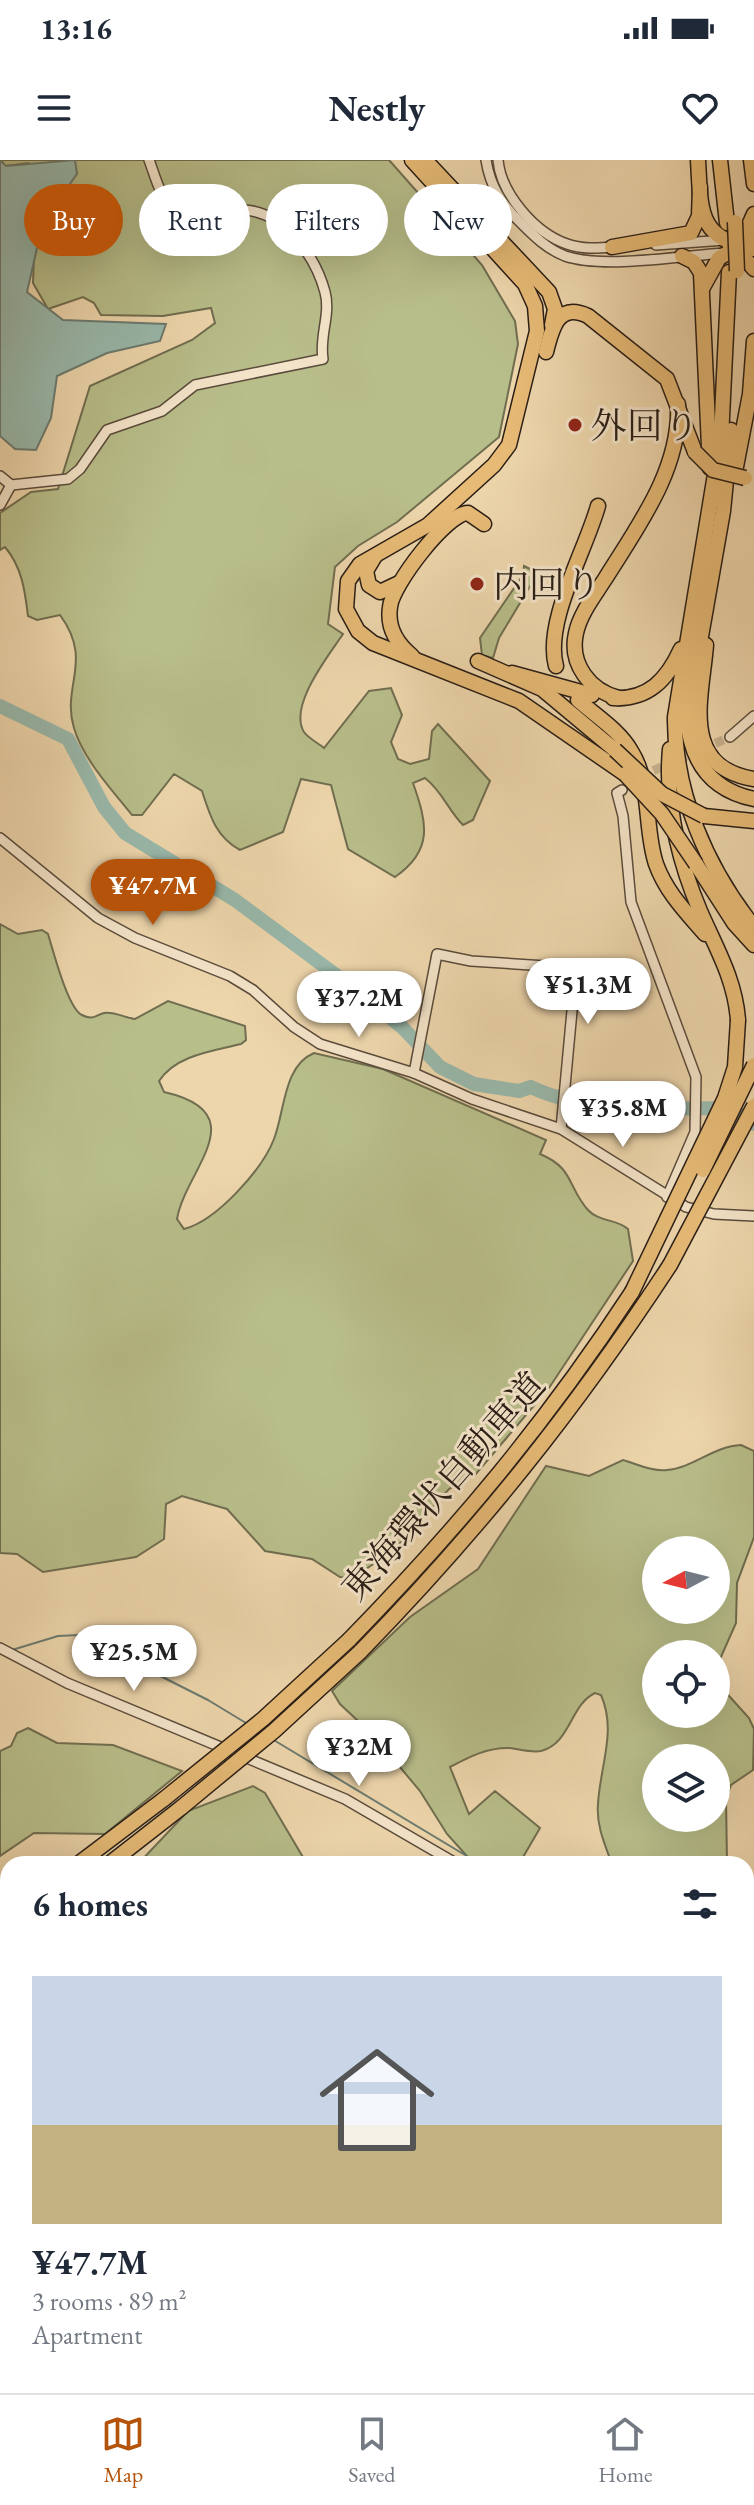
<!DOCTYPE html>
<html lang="en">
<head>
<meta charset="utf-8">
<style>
  body { margin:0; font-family:"EB Garamond","Noto Serif JP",serif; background:#f2f2f3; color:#1f2937; height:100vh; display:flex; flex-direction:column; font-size:30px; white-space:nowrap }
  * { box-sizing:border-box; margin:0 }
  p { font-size:26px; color:#747a83 }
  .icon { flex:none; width:44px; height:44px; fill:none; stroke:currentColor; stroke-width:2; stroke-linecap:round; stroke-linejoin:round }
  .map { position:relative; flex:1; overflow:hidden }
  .side { position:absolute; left:0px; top:1696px; width:754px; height:538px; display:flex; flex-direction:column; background:#fff; border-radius:24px 24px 0 0; box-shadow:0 8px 32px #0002 }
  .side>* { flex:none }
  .hud { position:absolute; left:24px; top:24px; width:706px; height:72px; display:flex; gap:16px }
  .needle { width:52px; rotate:263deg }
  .tools { position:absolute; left:642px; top:1376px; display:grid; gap:16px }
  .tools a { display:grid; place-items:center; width:88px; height:88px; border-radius:50%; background:#fff; box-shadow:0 8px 32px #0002; font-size:40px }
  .price { position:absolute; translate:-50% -68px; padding:0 18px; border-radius:28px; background:#fff; color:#222; font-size:26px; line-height:52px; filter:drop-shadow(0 2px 4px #0008) }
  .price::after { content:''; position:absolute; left:50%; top:48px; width:24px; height:18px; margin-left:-12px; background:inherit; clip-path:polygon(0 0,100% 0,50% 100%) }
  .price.on { background:#b45309; color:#fff }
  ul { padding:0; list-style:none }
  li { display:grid; align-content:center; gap:16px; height:424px; padding:0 32px }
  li+li { border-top:2px solid #e0e1e3 }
  li span { display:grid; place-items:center; height:248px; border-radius:0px; color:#555 }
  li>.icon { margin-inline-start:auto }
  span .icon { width:144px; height:144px; fill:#fffc; stroke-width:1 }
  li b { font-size:34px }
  h2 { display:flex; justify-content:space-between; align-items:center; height:96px; padding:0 32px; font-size:34px }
  .pill { padding:0 28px; border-radius:36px; background:#fff; box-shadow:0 8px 32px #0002; font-size:28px; line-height:72px }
  .pill.on { background:#b45309; color:#fff }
  .status { display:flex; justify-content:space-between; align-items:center; height:56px; padding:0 40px; background:#fff; direction:ltr }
  .status svg { height:22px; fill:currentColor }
  header { display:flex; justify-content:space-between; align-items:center; height:104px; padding:0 32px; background:#fff; font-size:36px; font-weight:700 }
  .tab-bar { display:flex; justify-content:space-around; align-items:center; height:112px; border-top:2px solid #e0e1e3; background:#fff; font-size:22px; color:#747a83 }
  .tab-bar a { display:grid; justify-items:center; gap:4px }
  .tab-bar .on { color:#b45309 }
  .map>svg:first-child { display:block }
  .green { fill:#b8be8a; stroke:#706e50; stroke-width:2; fill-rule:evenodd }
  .water { fill:#99b9ac; stroke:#6c7b70; stroke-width:2 }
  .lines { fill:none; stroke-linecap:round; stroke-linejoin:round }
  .stream { stroke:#6c7b70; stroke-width:2 }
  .river { stroke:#99b9ac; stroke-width:14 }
  .minor-tunnel { stroke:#c6b18e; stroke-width:9; stroke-dasharray:9 4.5; stroke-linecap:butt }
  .minor-casing { stroke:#5a4b3c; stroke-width:12 }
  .major-casing { stroke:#281d16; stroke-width:15 }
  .highway-casing { stroke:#281d16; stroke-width:17 }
  .minor { stroke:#f4e4c9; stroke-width:9 }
  .major { stroke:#e7bb76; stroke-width:12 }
  .highway { stroke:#e7bb76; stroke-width:14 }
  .highway-bridge-casing { stroke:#281d16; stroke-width:17; stroke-linecap:butt }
  .highway-bridge { stroke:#e7bb76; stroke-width:14 }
  .poi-dot { fill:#8f2418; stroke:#f4e4c9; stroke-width:3 }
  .labels { text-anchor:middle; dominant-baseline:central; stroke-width:6; stroke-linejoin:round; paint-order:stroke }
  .poi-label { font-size:36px; fill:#281d16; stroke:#f4e4c9; text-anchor:start }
  .street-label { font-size:36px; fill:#281d16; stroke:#f4e4c9 }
</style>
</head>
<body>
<div class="status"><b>13:16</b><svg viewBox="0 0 49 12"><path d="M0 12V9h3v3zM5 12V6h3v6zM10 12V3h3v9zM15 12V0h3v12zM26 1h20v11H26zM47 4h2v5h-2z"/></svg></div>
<header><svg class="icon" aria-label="menu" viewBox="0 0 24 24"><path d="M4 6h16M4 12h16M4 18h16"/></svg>Nestly<svg class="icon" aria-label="heart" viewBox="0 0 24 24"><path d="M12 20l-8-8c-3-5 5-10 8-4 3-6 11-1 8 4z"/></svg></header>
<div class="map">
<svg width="754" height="2233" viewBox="0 0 754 2233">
  <rect width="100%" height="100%" fill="#eed6ac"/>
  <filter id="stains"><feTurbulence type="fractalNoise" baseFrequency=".0025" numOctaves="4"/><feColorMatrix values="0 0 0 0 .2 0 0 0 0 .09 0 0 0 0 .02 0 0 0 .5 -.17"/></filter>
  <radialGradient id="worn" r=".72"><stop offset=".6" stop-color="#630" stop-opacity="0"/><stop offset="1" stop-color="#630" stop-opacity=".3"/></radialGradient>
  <g class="green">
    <path d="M1,0H389L482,105L515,161L518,184L499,277L397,362L358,386L335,407L328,464L343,474C329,495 288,546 304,572C308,578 318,583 324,588L369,531L391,528L402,555L391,582L398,599L410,604L429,599L432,571L438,564L490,621L473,660L463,665C448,650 442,631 425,618L413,623C427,663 434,690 395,717L348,689L331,625L301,619L283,672L240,690C216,677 210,656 202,631L174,614L142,655H132C112,630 83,599 74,568C61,526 94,501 60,455L37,460L28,456C25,431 22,407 5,387L0,390V353L31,332L58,329L90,226L192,180L215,163L211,148L163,156L101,155L94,143L83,137L48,149L33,123L35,70L28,3L5,6Z"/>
    <polygon points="524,406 538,413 499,478 493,498 482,495 480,478 523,415"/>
    <path d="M0,764L18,774L42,770L48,774C53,790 68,849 82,855C93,861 95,855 104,853C113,851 126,858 135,859L168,841L245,866L246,880L241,884C213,891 176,895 159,921L164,932C257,953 185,1010 177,1059L184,1069C216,1061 262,1010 274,979C285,951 283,906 314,893L383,909L546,980L540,994C574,1008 567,1026 588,1050C599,1062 617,1059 628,1069L633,1101L549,1228L475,1315L449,1329L395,1389L353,1418L340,1417L312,1399L265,1391L227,1349L182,1336L166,1344L164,1379L136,1397L43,1412L17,1394L0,1393Z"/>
    <path d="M741,1285L754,1291V1377L737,1423L736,1463L720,1499V1512L721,1527L749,1558L754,1569L753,1610L731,1625L726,1637L727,1704H612C605,1685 596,1665 598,1644C600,1606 617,1571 601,1535L595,1533C570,1545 571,1583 541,1591C532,1593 518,1589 510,1588C488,1587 469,1597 450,1607L469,1654L495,1631L540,1668L519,1704H474L447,1674L420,1631L373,1575L340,1544L332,1531L410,1457L478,1409L546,1306L589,1316L623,1300C637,1304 653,1312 667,1310C693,1308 714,1286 741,1285ZM656,1390H716V1450H656ZM656,1494H716V1554H656ZM716,1598V1658H656V1598Z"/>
    <polygon points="28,1568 57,1583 113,1585 182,1611 105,1674 34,1673 0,1696 0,1591 11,1586 17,1573"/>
    <polygon points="253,1626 265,1633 307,1704 138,1704 188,1651"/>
    <polygon points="8,1835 8,1939 0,1946 0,1836"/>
    <polygon points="0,2017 8,2018 8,2226 130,2226 135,2233 1,2233"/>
    <polygon points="143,2226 487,2226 483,2233 143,2233"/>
    <polygon points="558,2226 700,2226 692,2233 581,2233"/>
  </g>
  <polygon class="water" points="0,0 6,6 75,0 77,14 43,62 27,132 63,160 166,164 160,181 107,193 57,216 51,258 36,290 15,289 0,276"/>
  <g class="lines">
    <g class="stream">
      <polyline points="12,1490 58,1476 79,1475 208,1540 246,1563"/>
      <polyline points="272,1579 480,1704"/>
      <polyline points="746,1919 754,1921"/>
    </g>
    <path class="river" d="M0,546L68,579L104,647L125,673L235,740L340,818L402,867L440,907L474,924L519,931L531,927C581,952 664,949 721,948L736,952L754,964"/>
    <polyline class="minor-tunnel" points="641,616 730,577"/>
    <defs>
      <g id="minor">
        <path d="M486,0C490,26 502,45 521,63C534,76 547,89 565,96C603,109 682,96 724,93"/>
        <path d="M498,0C501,34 535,73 567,84C584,90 601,88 618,87"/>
        <polyline points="656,85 725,80"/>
        <path d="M0,316L11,325L68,319L80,309L107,270L162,251L195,225L323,199C319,176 331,155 325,132C315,95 283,51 243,50C222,50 195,59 175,48C160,40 155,15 149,0"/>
        <polyline points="0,345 11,325"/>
        <polyline points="730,577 754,556"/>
        <polyline points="622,630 617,633 623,656 631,742 696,917 695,972 667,1037"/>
        <polyline points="0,678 98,758 135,778 230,816 253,830 294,867 320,884 414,913 472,939 561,969 686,1047 714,1054 754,1056"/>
        <polyline points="414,913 437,794 471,801 576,808 561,969"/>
        <polyline points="0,1488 67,1523 345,1639 457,1704"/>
      </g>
      <g id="major">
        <polyline points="746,1866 754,1869"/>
        <polyline points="0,1961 8,1957"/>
      </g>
      <g id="highway">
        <polyline points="412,0 525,124 535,146 537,171 509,285 494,305 428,365 360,404 348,421 346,449 358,471 373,483 519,541 625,614"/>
        <polyline points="425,0 549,132 555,149 552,165"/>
        <path d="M698,0C701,50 697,79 754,89"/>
        <polyline points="720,0 727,63"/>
        <polyline points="751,0 754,24"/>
        <polyline points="734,82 746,72 754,54"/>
        <polyline points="612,87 691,73 699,56 700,27"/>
        <polyline points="730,87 740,93 754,109"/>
        <polyline points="682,96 694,102 701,113 710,308"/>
        <path d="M729,112L721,278L675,557C674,633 707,708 754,767"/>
        <polyline points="703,127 719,98 754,78"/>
        <path d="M546,192C552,168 558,142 588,156L667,219L695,292"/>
        <path d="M731,270L723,351L687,556C690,600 710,630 754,639"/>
        <polyline points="735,312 750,234 754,181"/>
        <polyline points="375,396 366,411 369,425 380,432 399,423"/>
        <path d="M706,485C702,537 679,607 754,619"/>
        <path d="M412,496C396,483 387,467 390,447C392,425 447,353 468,353L484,364"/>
        <polyline points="478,501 542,529 615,590"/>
        <path d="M556,506C544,462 585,392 598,346"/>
        <polyline points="512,513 592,535"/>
        <path d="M613,538C648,540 667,520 681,489"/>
        <path d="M619,538C590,531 569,504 576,473C580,454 594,436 605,419C638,366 681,309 678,244"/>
        <path d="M578,540C596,556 619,570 631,591C652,624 644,668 656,704C666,732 686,752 705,774"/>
        <path d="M670,589C665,645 678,699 700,751C716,788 735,819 738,860"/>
        <polyline points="704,656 754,661"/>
        <polyline points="696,704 734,763 754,785"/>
        <path d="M349,1480C458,1368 546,1263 632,1132"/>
        <path d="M360,1492C480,1369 575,1250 670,1105"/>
        <polyline points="78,1704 164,1639"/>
        <polyline points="109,1704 182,1647"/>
        <polyline points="0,1765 8,1759"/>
        <polyline points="0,1783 8,1777"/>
      </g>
    </defs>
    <use href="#minor" class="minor-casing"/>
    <use href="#major" class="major-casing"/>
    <use href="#highway" class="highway-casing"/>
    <use href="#minor" class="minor"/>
    <use href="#major" class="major"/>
    <use href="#highway" class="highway"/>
    <defs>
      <g id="highway-bridge">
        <polyline points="735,62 737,111"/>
        <polyline points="695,292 713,310 745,318"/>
        <polyline points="615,590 662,634 704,656"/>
        <polyline points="625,614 662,654 696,704"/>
        <polyline points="703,1010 754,905"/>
        <polyline points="670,1105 754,946"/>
        <polyline points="632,1132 725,938 735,907 738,860"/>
        <polyline points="164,1639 263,1559 349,1480"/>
        <polyline points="182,1647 274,1571 360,1492"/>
      </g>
    </defs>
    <use href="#highway-bridge" class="highway-bridge-casing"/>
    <use href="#highway-bridge" class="highway-bridge"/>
  </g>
  <g class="poi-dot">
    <circle cx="575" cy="265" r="8"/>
    <circle cx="477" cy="424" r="8"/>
  </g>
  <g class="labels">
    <g class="poi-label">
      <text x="591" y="265">外回り</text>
      <text x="493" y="424">内回り</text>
    </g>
    <g class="street-label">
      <text transform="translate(443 1326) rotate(-49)">東海環状自動車道</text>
    </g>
  </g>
  <rect width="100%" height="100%" filter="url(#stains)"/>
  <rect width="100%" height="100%" fill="url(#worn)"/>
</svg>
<div class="tools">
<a><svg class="needle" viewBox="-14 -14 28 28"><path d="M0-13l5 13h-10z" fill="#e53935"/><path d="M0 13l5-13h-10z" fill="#747a83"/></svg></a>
<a><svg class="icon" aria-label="locate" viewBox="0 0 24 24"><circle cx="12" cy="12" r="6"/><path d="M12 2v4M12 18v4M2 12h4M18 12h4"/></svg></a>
<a><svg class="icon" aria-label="layers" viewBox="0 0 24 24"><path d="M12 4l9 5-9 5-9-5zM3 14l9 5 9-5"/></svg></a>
</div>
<b class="price on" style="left:153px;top:767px">¥47.7M</b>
<b class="price" style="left:588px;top:866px">¥51.3M</b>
<b class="price" style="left:359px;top:879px">¥37.2M</b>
<b class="price" style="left:623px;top:989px">¥35.8M</b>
<b class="price" style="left:134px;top:1533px">¥25.5M</b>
<b class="price" style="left:359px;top:1628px">¥32M</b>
<div class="hud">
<a class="pill on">Buy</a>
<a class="pill">Rent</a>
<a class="pill">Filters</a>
<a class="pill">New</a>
</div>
<section class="side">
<h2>6 homes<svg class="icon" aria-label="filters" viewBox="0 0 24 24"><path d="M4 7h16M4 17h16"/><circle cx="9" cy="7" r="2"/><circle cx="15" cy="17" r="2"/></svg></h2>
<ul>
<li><span style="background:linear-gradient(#c9d6e8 60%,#c2b280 0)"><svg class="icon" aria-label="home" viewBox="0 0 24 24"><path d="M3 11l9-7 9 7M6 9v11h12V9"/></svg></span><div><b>¥47.7M</b><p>3 rooms · 89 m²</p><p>Apartment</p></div></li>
</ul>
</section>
</div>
<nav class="tab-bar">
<a class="on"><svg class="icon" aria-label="map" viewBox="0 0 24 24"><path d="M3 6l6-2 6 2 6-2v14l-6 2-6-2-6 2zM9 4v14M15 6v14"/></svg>Map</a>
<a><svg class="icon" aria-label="saved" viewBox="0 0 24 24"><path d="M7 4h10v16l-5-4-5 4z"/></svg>Saved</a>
<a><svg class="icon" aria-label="home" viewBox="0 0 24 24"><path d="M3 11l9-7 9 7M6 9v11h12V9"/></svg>Home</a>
</nav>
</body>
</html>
